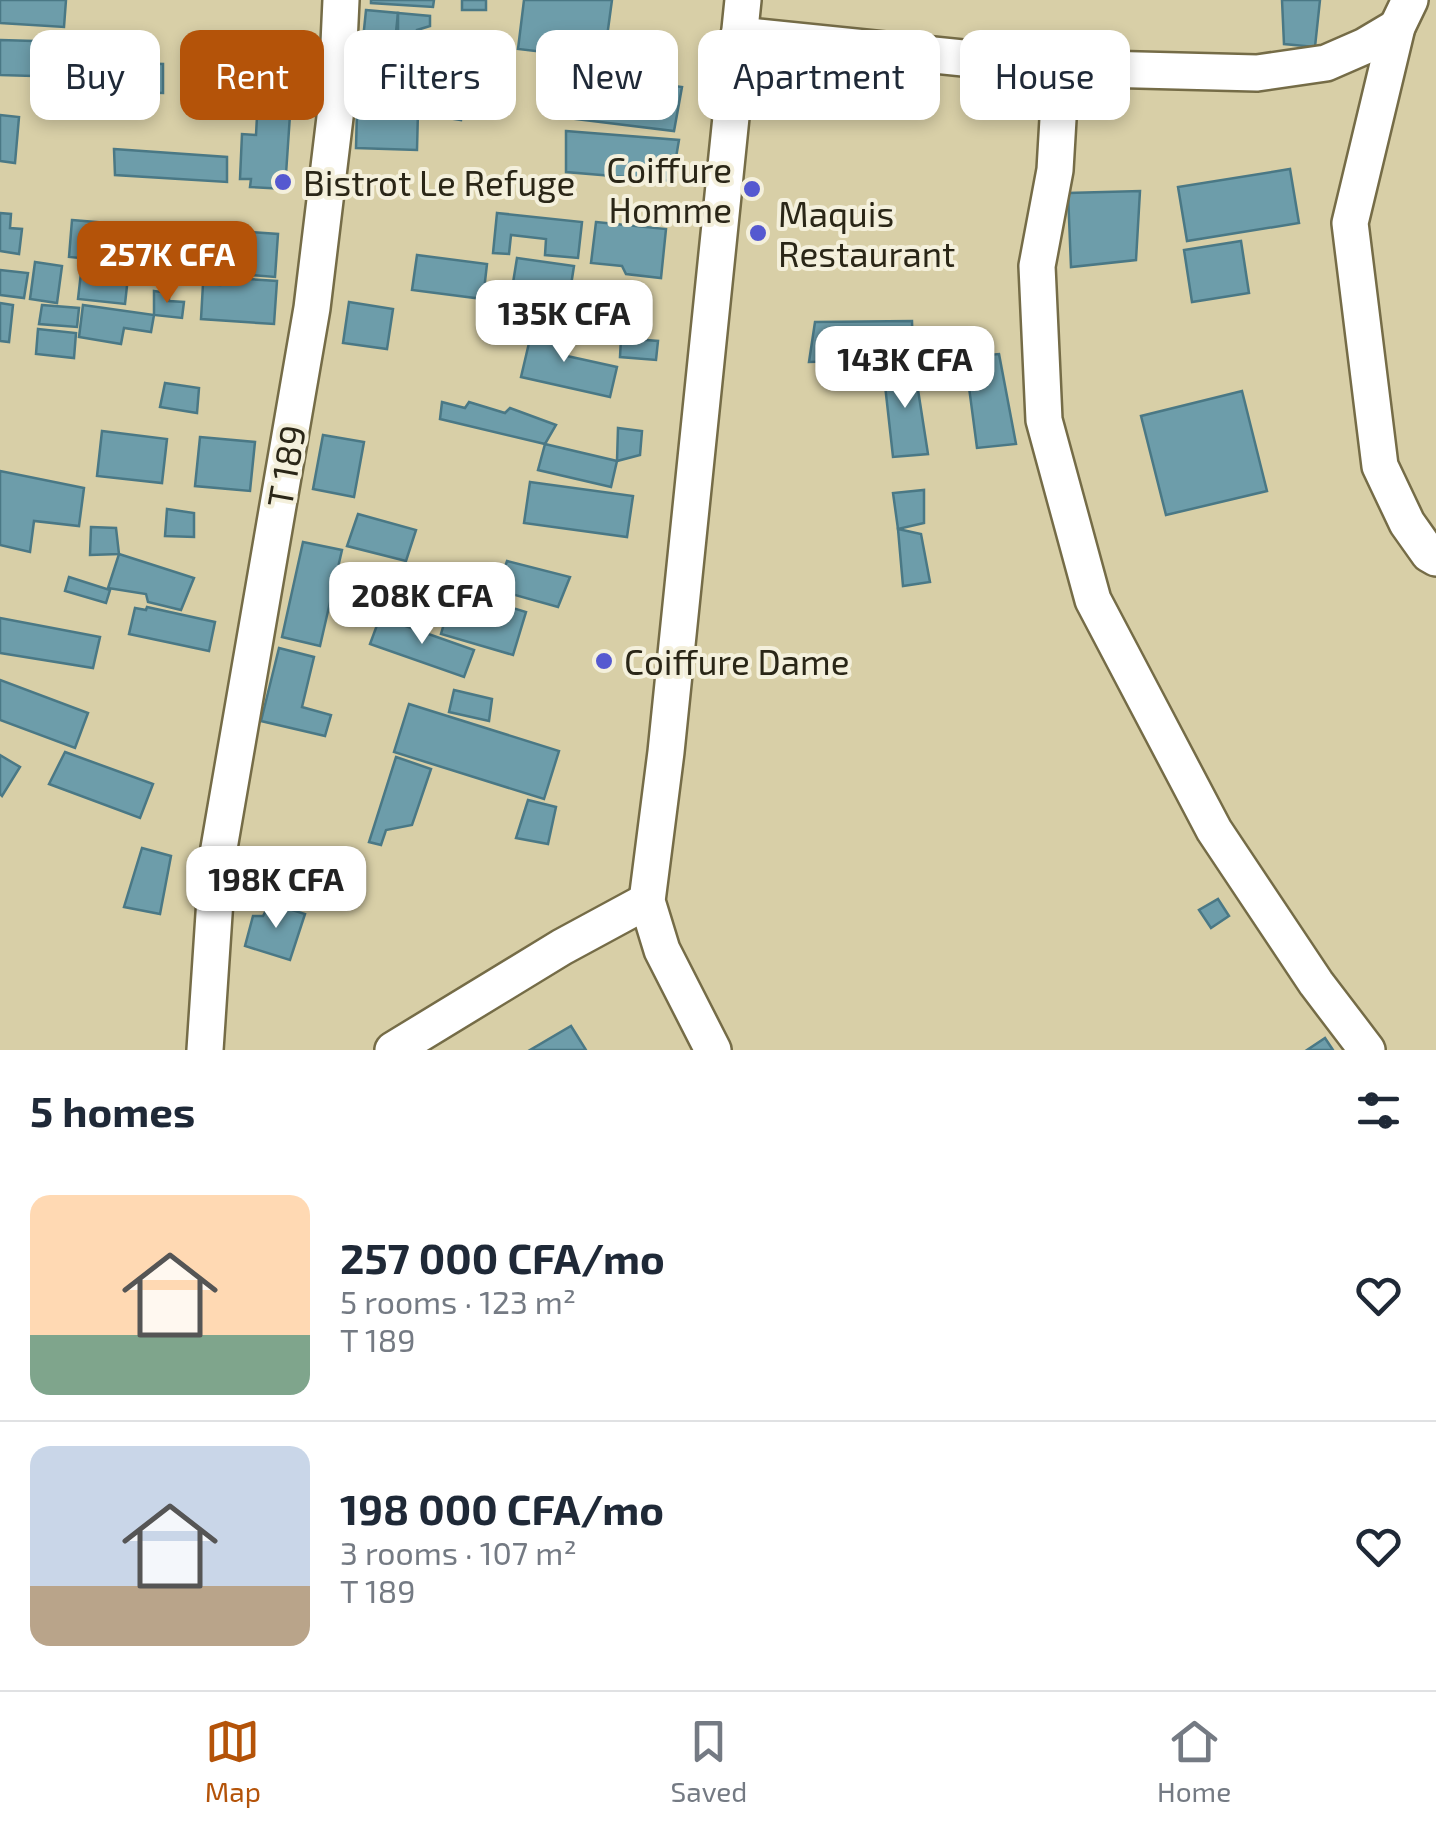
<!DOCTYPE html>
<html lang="en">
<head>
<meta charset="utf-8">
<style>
  body { margin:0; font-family:"Exo 2",sans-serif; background:#f6f6f7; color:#1f2937; height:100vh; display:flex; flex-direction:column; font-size:38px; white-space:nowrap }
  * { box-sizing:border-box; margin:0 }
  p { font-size:32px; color:#747a83 }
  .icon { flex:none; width:55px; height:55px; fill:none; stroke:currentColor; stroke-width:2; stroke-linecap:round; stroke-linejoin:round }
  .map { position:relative; height:1050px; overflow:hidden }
  .details { display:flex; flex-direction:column; background:#fff; flex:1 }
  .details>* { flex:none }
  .banner { position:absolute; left:30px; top:30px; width:1378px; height:90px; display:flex; gap:20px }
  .price { position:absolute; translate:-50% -85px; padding:0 22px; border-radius:20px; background:#fff; color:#222; font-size:32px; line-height:65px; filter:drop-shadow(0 2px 5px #0008) }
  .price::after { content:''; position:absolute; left:50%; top:60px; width:30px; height:22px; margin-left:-15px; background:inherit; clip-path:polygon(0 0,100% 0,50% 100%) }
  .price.current { background:#b45309; color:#fff }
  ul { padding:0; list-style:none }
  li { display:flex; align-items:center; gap:30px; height:250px; padding:0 30px }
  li+li { border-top:2px solid #e0e1e3 }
  li span { display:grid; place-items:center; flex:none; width:280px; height:200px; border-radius:20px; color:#555 }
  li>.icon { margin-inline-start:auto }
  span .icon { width:120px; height:120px; fill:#fffc; stroke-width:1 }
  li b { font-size:42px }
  h2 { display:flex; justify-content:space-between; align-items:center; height:120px; padding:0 30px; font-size:42px }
  .chip { padding:0 35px; border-radius:20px; background:#fff; box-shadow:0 5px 15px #0003; font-size:35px; line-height:90px }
  .chip.current { background:#b45309; color:#fff }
  .tabs { display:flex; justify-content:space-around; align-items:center; height:140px; border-top:2px solid #e0e1e3; background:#fff; font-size:28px; color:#747a83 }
  .tabs a { display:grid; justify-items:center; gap:5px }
  .tabs .current { color:#b45309 }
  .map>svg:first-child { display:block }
  .building { fill:#6d9daa; stroke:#4a7885; stroke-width:2.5 }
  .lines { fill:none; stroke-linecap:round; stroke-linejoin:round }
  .minor-casing { stroke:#756c47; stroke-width:40 }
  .minor { stroke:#fff; stroke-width:35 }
  .poi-dot { fill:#5559d0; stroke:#f4f0dc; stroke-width:4 }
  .labels { text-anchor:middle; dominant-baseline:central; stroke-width:8; stroke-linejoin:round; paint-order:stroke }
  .poi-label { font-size:35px; fill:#2a2617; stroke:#f4f0dc; text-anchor:start }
  .street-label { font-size:35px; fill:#2a2617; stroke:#f4f0dc }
</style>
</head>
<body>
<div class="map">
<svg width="1436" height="1050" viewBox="0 0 1436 1050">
  <rect width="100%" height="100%" fill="#d8cfa7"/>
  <g class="building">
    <polygon points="0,0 66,0 64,27 0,23"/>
    <polygon points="371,0 434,0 433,7 371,3"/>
    <rect x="462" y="0" width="24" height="10"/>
    <polygon points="524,0 612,0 604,59 518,49"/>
    <polygon points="1282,0 1320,0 1315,47 1284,44"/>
    <polygon points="366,10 398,13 394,51 362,49"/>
    <polygon points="398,13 430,16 430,26 417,30 416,56 398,56"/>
    <polygon points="0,40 34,41 33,76 0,75"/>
    <polygon points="245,54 291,59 287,95 241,89"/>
    <polygon points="361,57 392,59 390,103 358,101"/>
    <polygon points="96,62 163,64 163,93 96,91"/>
    <polygon points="456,62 498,66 499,82 459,83"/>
    <polygon points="562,71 682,87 674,131 551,116"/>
    <polygon points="763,73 796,89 781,112 752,98"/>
    <polygon points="439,91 497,96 497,115 462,114 461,120 447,118"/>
    <polygon points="258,98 291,100 285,189 250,187 251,179 240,179 242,134 256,135"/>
    <polygon points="357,110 418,111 417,150 356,148"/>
    <polygon points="0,115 19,117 15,163 0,161"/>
    <polygon points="566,131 679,140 672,181 566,172"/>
    <polygon points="114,149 227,157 227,182 115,175"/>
    <polygon points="1290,169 1299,223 1187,241 1178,187"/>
    <polygon points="1140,191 1136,260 1071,267 1068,193"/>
    <polygon points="0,213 11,214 10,228 22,229 19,254 0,251"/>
    <polygon points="497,213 582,222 578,258 545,255 546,239 511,235 509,254 493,253"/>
    <polygon points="72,220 131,225 129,248 153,250 151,265 69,257"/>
    <polygon points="596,222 666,229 661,278 626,274 622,266 591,263"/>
    <polygon points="251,232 278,234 275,277 215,272 218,239 250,241"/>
    <polygon points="1241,241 1249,293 1192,302 1184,250"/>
    <polygon points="417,255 487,264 483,299 412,290"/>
    <polygon points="517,258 574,266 569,298 512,289"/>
    <polygon points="35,262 62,266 57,303 30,299"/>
    <polygon points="82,264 129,268 125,304 78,299"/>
    <polygon points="0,270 28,273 24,298 0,295"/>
    <polygon points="220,277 277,281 274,324 201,319 203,284 220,285"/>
    <polygon points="154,291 169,293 169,301 184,302 182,318 154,315"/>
    <polygon points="349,302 393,309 387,349 343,343"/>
    <polygon points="0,303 13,305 9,342 0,341"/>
    <polygon points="42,305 79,308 77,327 39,324"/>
    <polygon points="83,305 154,315 151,332 124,328 121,344 79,337"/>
    <polygon points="912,321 913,359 809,362 815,322"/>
    <polygon points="533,326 571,334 567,356 617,367 610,397 521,377"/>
    <polygon points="38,329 76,333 74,358 36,354"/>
    <polygon points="621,338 658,341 656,360 620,357"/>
    <polygon points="999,354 1016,444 977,448 965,357"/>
    <polygon points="914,364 928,454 893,457 883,367"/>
    <polygon points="165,383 199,388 197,413 160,407"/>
    <polygon points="1242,391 1267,491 1166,515 1141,416"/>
    <polygon points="442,402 465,408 469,402 505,413 510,408 556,425 545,444 440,419"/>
    <polygon points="618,428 642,431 640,455 617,461"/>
    <polygon points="102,431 167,439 162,483 97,476"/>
    <polygon points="323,435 364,442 354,497 313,489"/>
    <polygon points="200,437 255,442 250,491 195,486"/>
    <polygon points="545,444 617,461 611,487 538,470"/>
    <polygon points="0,471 84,488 79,526 34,521 30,552 0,545"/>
    <polygon points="530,482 633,496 627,537 524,523"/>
    <polygon points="924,490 924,523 898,529 893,493"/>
    <polygon points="167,509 194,513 194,537 165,536"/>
    <polygon points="358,514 416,530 406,561 347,546"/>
    <polygon points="91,527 116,528 119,554 90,555"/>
    <polygon points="898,529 921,534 930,582 903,586"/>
    <polygon points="303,542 342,550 320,646 282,637"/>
    <polygon points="119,554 194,578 181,610 148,602 146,594 108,588"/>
    <polygon points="507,561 570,577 558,607 497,590"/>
    <polygon points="69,577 110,590 106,603 65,591"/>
    <polygon points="454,590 526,612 513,655 441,634"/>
    <polygon points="147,607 215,622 209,651 129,634 135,608 146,610"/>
    <polygon points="380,617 474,650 464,677 370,644"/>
    <polygon points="0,618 100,637 93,668 0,653"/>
    <polygon points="279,648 314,657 302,707 331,715 325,736 261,721"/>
    <polygon points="0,680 88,713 75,748 0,720"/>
    <polygon points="454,690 492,699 489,721 449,712"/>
    <polygon points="409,704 559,751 544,799 394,752"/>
    <polygon points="65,752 153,784 140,818 49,784"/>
    <polygon points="0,755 20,767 2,796 0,794"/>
    <polygon points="396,757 431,769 412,825 386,830 381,845 369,842"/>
    <polygon points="528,800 556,807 548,844 516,838"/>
    <polygon points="142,848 171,856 160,914 124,907"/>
    <polygon points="1218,899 1229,916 1211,928 1199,910"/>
    <polygon points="270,903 305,914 290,960 245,946 253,916 263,916"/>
    <polygon points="571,1026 586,1050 530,1050"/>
    <polygon points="1325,1038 1333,1050 1307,1050"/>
  </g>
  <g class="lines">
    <defs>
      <g id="minor">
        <polyline points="1410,0 1397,27 1350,223 1380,466 1407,523 1429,554 1436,558"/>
        <polyline points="739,35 1061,68"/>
        <polyline points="205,1050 218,854 312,308 336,109 341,0"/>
        <polyline points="393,1050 562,947 647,901"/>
        <polyline points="713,1050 662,950 647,901 666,752 743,0"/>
        <polyline points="1367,1050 1316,983 1214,830 1093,600 1044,420 1037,266 1055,170 1061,68 1257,73 1326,63 1365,46 1397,27"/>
      </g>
    </defs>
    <use href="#minor" class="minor-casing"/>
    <use href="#minor" class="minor"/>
  </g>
  <g class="poi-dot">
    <circle cx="283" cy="182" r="10"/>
    <circle cx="752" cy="189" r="10"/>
    <circle cx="758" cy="233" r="10"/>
    <circle cx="604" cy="661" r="10"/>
  </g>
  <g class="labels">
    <g class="poi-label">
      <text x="732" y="169" text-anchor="end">Coiffure<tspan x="732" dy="40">Homme</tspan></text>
      <text x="303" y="182">Bistrot Le Refuge</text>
      <text x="778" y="213">Maquis<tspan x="778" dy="40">Restaurant</tspan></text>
      <text x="624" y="661">Coiffure Dame</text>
    </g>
    <g class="street-label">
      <text transform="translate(285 466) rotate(-80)">T 189</text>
    </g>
  </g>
</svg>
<b class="price current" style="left:167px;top:306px">257K CFA</b>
<b class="price" style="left:564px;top:365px">135K CFA</b>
<b class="price" style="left:905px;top:411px">143K CFA</b>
<b class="price" style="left:422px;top:647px">208K CFA</b>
<b class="price" style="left:276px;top:931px">198K CFA</b>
<div class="banner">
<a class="chip">Buy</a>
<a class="chip current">Rent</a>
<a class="chip">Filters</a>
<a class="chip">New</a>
<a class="chip">Apartment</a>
<a class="chip">House</a>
</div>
</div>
<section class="details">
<h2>5 homes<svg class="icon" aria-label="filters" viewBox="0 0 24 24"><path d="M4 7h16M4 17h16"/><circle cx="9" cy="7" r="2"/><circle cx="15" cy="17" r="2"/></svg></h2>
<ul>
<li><span style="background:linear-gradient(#ffd9b3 70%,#7fa58c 0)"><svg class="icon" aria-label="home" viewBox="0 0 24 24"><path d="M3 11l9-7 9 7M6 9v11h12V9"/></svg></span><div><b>257 000 CFA/mo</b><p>5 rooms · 123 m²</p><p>T 189</p></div><svg class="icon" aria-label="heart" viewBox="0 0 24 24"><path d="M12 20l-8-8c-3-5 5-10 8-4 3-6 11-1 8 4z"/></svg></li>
<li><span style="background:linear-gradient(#c9d6e8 70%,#b9a48a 0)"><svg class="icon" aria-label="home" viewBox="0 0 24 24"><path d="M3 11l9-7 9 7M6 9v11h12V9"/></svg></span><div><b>198 000 CFA/mo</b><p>3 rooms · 107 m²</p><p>T 189</p></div><svg class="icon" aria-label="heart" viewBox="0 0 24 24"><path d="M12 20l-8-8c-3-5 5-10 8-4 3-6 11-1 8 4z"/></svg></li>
</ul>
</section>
<nav class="tabs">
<a class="current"><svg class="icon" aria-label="map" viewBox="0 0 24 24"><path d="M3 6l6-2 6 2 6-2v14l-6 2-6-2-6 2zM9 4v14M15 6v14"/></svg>Map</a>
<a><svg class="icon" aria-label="saved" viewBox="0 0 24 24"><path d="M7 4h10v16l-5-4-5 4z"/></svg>Saved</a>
<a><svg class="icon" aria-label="home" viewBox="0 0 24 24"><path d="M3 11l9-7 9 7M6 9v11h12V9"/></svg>Home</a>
</nav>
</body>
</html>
